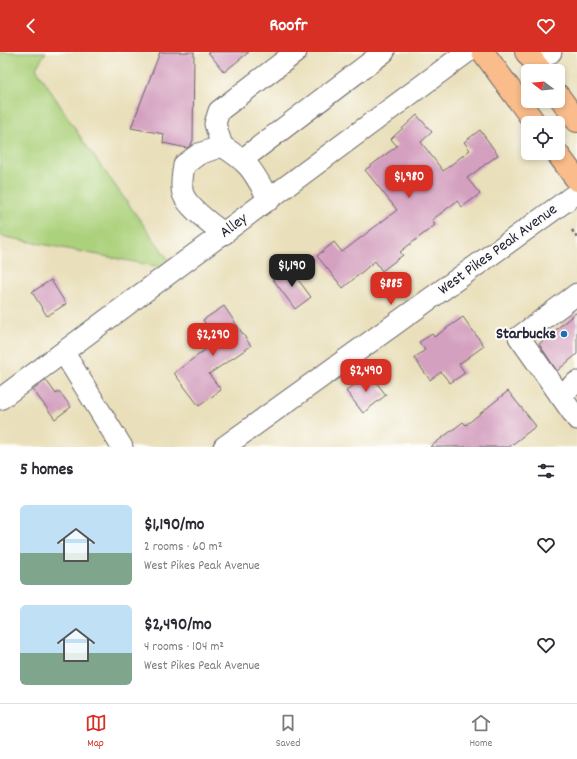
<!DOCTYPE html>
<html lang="en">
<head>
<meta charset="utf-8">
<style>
  body { margin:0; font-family:Dekko,sans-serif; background:#f7f7f7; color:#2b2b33; height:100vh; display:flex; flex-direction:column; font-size:15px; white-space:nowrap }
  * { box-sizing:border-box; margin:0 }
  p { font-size:13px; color:#7c7c81 }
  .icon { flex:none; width:22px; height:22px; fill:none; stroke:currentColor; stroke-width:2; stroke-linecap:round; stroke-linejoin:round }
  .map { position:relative; height:395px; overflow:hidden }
  .drawer { display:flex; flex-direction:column; background:#fff; flex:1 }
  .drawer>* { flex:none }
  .needle { width:26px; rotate:286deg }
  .buttons { position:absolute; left:521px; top:12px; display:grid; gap:8px }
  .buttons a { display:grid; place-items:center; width:44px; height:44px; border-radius:6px; background:#fff; box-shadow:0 2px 6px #0003; font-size:20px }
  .price { position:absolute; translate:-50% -34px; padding:0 9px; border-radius:8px; background:#d93025; color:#fff; font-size:13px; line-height:26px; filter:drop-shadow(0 1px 2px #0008) }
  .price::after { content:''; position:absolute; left:50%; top:24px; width:12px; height:9px; margin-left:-6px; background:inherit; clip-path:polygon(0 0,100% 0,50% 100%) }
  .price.on { background:#222; color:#fff }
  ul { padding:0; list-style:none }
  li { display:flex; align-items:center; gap:12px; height:100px; padding:0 20px }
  li span { display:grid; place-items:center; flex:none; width:112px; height:80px; border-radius:6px; color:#555 }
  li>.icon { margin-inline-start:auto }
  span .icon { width:48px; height:48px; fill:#fffc; stroke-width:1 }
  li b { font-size:17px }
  h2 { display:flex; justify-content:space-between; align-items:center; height:48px; padding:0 20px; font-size:17px }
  header { display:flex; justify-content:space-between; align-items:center; height:52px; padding:0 20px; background:#d93025; color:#fff; font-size:18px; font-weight:800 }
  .tabs { display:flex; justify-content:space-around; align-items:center; height:56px; border-top:1px solid #e1e1e2; background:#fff; font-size:11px; color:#7c7c81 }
  .tabs a { display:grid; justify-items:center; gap:2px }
  .tabs .on { color:#d93025 }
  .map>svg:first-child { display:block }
  .green { fill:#acd17b; stroke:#677a5b }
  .building { fill:#d4a0c0 }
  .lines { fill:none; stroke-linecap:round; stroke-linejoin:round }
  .minor-casing { stroke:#686467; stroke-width:23 }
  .major-casing { stroke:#686467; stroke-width:24 }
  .path { stroke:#686467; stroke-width:2.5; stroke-dasharray:3 3; stroke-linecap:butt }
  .minor { stroke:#fff; stroke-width:21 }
  .major { stroke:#f9bc8a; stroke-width:22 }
  .poi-dot { fill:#1f6fb2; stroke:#fdfcf7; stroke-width:1.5 }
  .labels { text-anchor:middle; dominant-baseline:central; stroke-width:4; stroke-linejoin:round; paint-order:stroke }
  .street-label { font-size:16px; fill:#22223b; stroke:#fdfcf7 }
  .poi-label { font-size:16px; font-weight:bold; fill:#22223b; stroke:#fdfcf7; text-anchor:end }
</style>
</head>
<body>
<header><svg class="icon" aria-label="back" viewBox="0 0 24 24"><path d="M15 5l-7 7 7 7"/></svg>Roofr<svg class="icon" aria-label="heart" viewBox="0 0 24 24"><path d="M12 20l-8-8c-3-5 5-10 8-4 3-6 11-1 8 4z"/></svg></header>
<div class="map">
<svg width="577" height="395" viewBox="0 0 577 395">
  <rect width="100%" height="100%" fill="#fdfcf7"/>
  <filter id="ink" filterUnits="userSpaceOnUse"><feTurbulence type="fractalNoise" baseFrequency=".025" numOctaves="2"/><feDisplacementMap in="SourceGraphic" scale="8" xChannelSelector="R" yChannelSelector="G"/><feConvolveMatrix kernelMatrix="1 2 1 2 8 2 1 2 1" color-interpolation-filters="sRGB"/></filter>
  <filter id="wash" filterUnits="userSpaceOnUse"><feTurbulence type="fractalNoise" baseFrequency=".012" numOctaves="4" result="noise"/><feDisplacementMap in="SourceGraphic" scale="16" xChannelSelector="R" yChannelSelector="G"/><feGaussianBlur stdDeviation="0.9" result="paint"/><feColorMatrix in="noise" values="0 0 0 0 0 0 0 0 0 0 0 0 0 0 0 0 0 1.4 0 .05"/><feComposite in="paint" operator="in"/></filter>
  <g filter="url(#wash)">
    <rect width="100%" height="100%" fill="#e9dfba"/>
    <polygon class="green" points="0,0 46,0 36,16 83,89 176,218 0,184"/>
    <g id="blocks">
      <g class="building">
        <polygon points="160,0 194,0 193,88 191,93 187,96 163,91 164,82 131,76"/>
        <polygon points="208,0 249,0 224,20"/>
        <polygon points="417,63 432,80 421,90 443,119 470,98 464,90 480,78 498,103 467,126 480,142 462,155 457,149 432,168 435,173 400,200 403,203 382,219 375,209 343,236 317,204 334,190 342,200 397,158 365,118 397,94 391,87"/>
        <polygon points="288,214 311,245 295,257 272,226"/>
        <polygon points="51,228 66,252 47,264 32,240"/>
        <polygon points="224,254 251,294 209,322 221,338 199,354 174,321 217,289 203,268"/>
        <polygon points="577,260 577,302 557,319 539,292"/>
        <polygon points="463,265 484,294 459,312 465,321 450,331 441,320 430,328 414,306 425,298 419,290 432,282 434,285"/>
        <polygon points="369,321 386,343 363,361 346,339"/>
        <polygon points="46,328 56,342 59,339 71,355 55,367 33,338"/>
        <polygon points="508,339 536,374 509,395 430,395 463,370 466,373"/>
      </g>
    </g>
  </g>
  <g filter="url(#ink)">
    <use href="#blocks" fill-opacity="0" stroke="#686467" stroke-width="1"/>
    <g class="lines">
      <defs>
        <g id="minor">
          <polyline points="535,12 551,0"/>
          <polyline points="222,94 215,72 219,59 296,0"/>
          <polyline points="243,107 384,0"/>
          <path d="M224,182C212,172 188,156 183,142C180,133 183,122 184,113L199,102L222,94C251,112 253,119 269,148"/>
          <polyline points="577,242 519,285 577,367"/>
          <polyline points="64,301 122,395"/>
          <polyline points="560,343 577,330"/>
          <polyline points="0,347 467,0"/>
          <polyline points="224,395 577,141"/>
        </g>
        <g id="major">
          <polyline points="483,0 535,71"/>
          <polyline points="526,0 541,19"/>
          <polyline points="558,43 577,69"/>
          <polyline points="557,101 577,128"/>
        </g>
      </defs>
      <use href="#minor" class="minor-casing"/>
      <use href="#major" class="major-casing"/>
      <polyline class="path" points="572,178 577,186"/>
      <use href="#minor" class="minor"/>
      <use href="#major" class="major"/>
    </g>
  </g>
  <circle class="poi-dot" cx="564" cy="282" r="4"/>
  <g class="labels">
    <g class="street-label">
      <text transform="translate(234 174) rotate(-37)">Alley</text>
      <text transform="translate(498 198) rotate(-36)">West Pikes Peak Avenue</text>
    </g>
    <g class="poi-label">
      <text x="556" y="282">Starbucks</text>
    </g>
  </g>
</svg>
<div class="buttons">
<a><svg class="needle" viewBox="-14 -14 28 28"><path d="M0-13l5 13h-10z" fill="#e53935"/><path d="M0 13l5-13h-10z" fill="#7c7c81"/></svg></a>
<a><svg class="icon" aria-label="locate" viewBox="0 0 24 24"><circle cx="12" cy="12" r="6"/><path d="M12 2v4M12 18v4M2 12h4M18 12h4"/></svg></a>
</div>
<b class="price" style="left:409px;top:147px">$1,980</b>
<b class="price on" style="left:292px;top:236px">$1,190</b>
<b class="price" style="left:391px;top:254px">$885</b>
<b class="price" style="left:213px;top:305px">$2,290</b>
<b class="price" style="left:366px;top:341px">$2,490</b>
</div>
<section class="drawer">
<h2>5 homes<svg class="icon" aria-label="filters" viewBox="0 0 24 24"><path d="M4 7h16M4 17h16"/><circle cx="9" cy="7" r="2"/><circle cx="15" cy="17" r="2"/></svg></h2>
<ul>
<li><span style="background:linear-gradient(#bfe0f5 60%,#7fa58c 0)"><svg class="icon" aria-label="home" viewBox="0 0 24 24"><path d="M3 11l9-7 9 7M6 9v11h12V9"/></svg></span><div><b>$1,190/mo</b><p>2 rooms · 60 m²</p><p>West Pikes Peak Avenue</p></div><svg class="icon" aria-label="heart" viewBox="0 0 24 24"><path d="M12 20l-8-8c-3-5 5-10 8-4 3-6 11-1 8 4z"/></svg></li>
<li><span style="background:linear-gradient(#bfe0f5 60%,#7fa58c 0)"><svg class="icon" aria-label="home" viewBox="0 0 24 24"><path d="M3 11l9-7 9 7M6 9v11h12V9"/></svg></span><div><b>$2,490/mo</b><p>4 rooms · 104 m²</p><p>West Pikes Peak Avenue</p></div><svg class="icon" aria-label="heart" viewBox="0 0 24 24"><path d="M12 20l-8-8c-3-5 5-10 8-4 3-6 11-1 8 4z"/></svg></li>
</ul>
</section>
<nav class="tabs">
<a class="on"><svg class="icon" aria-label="map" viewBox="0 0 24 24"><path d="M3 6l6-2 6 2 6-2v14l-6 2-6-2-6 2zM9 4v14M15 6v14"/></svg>Map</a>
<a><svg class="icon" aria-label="saved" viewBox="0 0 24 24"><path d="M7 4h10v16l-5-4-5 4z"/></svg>Saved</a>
<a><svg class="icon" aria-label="home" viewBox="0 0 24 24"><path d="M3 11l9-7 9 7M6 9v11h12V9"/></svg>Home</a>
</nav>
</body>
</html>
